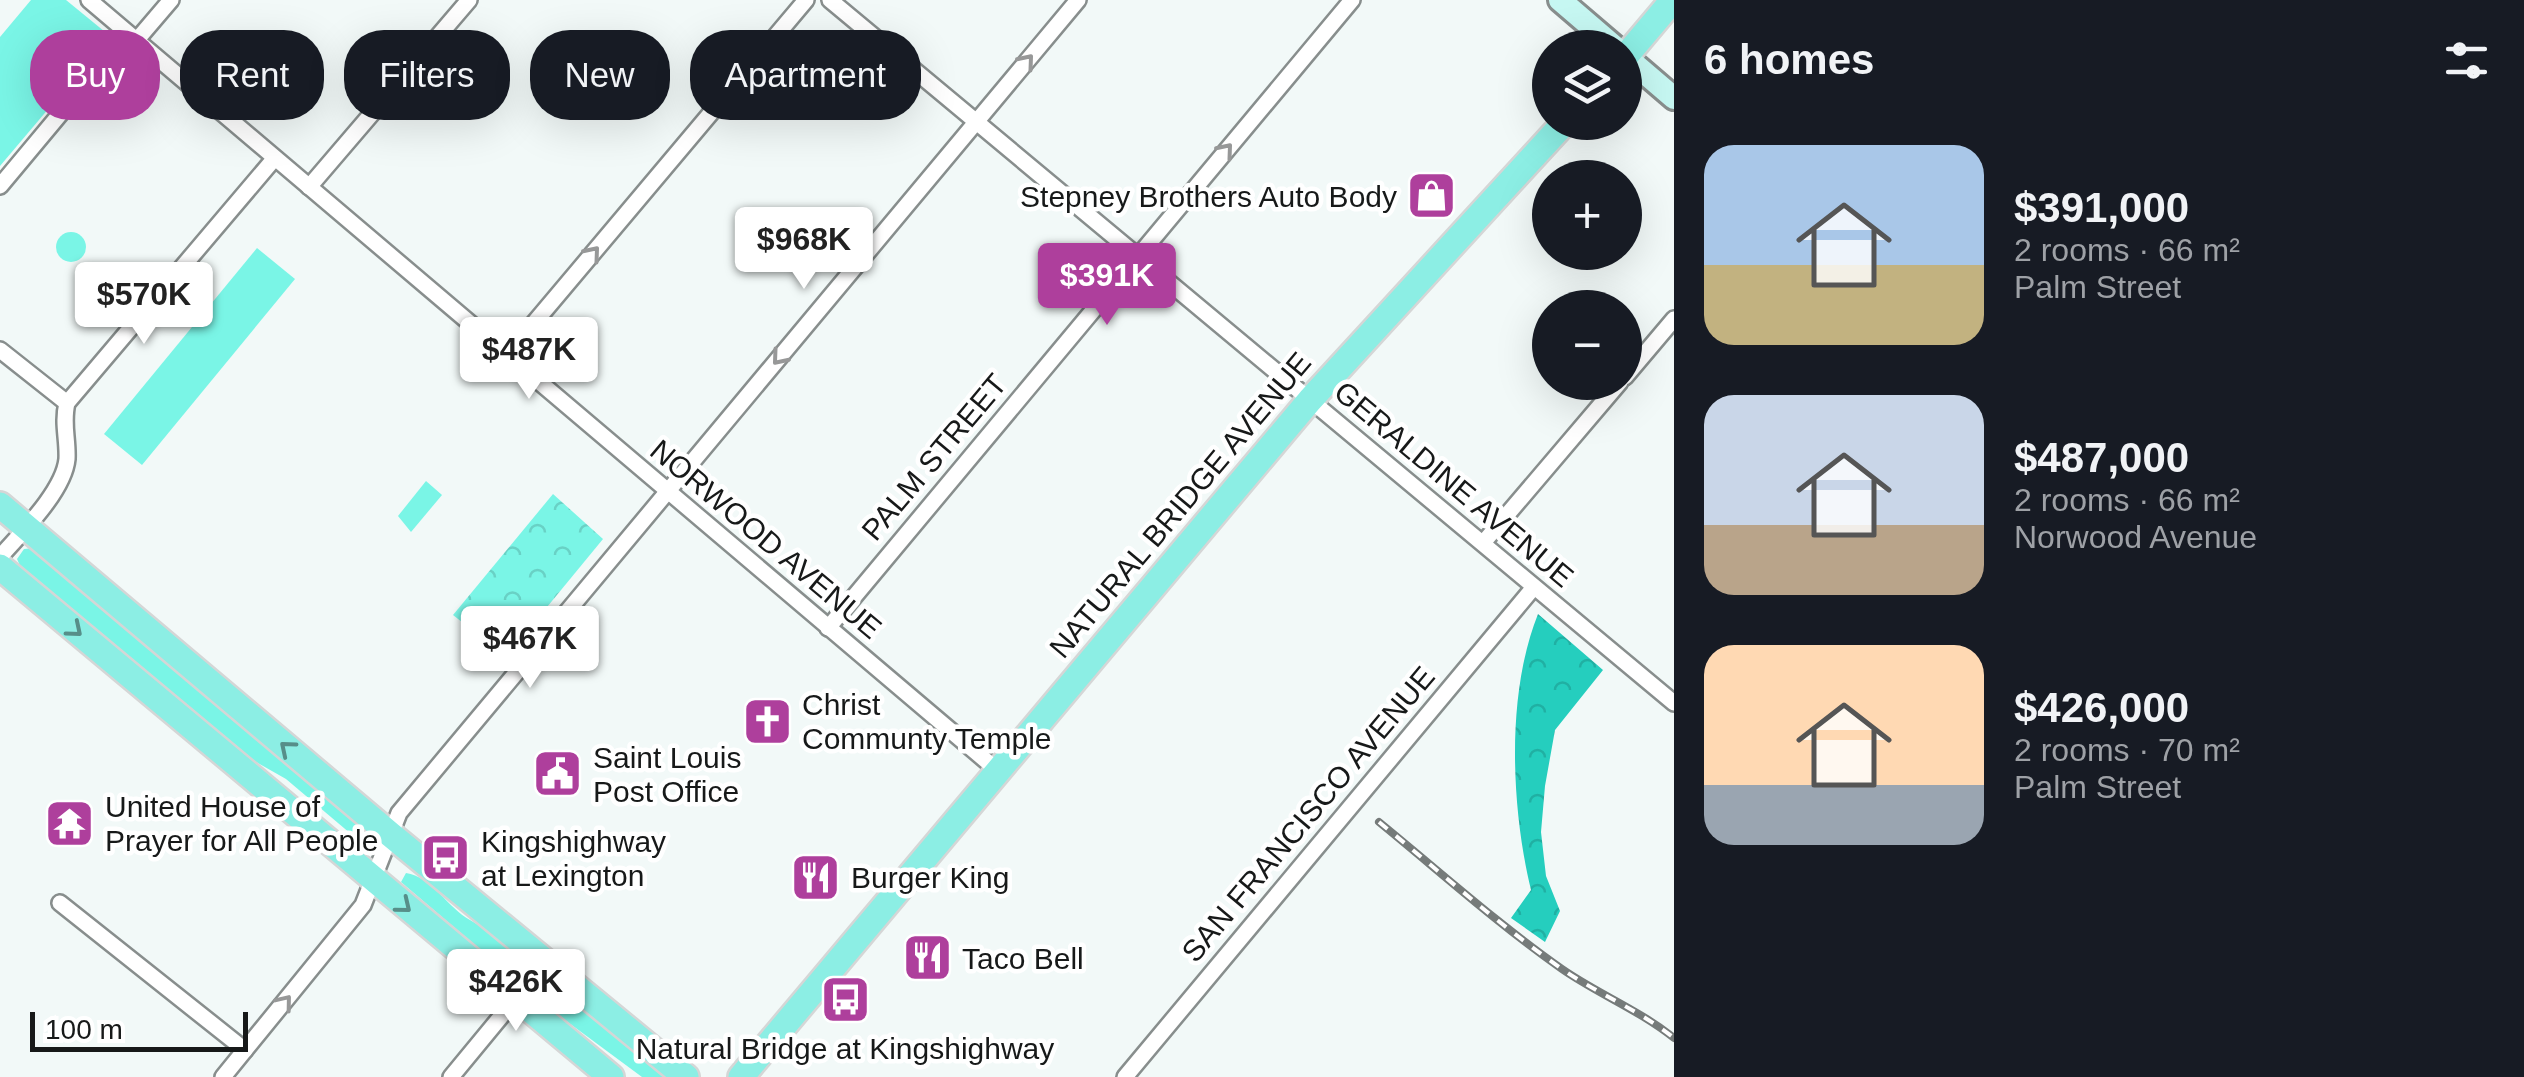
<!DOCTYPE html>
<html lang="en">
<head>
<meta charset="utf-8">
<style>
  body { margin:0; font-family:Arial,sans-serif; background:#242831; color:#f1f3f6; height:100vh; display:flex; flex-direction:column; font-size:38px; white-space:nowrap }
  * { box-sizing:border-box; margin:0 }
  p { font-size:32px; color:#9ea1a6 }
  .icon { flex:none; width:55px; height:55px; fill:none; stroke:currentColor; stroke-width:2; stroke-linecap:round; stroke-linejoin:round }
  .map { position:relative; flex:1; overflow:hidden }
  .details { display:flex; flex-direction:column; background:#171b24; width:850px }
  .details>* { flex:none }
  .hud { position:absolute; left:30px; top:30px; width:950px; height:90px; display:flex; gap:20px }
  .tools { position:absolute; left:1532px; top:30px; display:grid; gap:20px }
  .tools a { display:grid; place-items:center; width:110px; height:110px; border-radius:50%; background:#171b24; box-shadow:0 10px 40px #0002; font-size:50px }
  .scale { position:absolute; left:30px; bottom:25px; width:218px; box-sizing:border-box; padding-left:10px; border:5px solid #171919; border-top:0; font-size:28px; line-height:35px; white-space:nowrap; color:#171919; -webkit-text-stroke:8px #fff; paint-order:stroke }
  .price { position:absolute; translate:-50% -85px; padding:0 22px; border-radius:10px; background:#fff; color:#222; font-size:32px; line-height:65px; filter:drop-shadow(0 2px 5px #0008) }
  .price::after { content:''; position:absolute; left:50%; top:60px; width:30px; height:22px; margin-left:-15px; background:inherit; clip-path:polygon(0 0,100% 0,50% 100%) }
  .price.on { background:#ae3f9c; color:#fff }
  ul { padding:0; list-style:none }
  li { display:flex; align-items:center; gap:30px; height:250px; padding:0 30px }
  li span { display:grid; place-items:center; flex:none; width:280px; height:200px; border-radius:30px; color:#555 }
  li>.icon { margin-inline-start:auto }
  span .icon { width:120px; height:120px; fill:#fffc; stroke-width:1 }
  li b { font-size:42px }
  h2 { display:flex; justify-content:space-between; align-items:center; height:120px; padding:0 30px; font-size:42px }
  .chip { padding:0 35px; border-radius:40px; background:#171b24; box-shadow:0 10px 40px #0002; font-size:35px; line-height:90px }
  .chip.on { background:#ae3f9c; color:#fff }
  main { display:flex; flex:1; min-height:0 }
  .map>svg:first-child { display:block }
  .green { fill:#7af5e6 }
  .forest { fill:url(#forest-crowns) }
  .park { fill:url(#park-crowns) }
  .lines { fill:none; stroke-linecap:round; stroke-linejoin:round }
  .street-casing { stroke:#888e8d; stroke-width:20 }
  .secondary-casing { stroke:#888e8d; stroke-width:28 }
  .primary-casing { stroke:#d5d6d6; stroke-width:30 }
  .street { stroke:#fff; stroke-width:15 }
  .secondary { stroke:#c6f7f2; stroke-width:22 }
  .primary { stroke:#8ceee4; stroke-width:25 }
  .rail-casing { stroke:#767b7a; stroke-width:8 }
  .rail { stroke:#fff; stroke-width:4; stroke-dasharray:11; stroke-linecap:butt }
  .oneway { stroke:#979898 }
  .oneway2 { stroke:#578e89 }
  .labels { text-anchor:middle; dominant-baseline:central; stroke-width:9; stroke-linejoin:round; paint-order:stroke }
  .poi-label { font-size:30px; fill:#171919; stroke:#fff; text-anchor:start }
  .street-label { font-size:30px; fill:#171919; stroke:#fff }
</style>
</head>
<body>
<main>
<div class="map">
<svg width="1674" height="1077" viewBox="0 0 1674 1077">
  <defs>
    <pattern id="forest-crowns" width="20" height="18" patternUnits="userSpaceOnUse" patternTransform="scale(2.5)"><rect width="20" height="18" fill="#25cebe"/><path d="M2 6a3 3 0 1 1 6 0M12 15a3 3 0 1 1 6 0" fill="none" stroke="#20b0a3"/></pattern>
    <pattern id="park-crowns" width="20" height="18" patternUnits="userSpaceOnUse" patternTransform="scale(2.5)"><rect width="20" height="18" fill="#7af5e6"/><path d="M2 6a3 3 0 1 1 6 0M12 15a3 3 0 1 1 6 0" fill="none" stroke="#69d1c5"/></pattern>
  </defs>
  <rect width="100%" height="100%" fill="#f2f9f8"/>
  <g class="green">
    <polygon points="31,0 66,0 110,36 0,166 0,37"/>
    <circle cx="71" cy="247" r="15"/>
    <polygon points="257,248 295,279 142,465 104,434"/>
    <polygon points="426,481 442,495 411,532 398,516"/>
    <polygon points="34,548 367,830 365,833 351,834 286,779 249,758 22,570 17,559 24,549"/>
    <path d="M406,873C431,876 448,908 470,920C488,930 505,942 523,955L525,964L522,971L510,975L401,882Z"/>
    <polygon points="552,983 670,1077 642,1077 546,1006 541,996 543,989"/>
  </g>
  <path class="forest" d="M1538,614L1603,670L1555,730L1545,786L1541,832L1546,876L1560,911L1545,942L1511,918L1531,890C1511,807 1506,694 1538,614Z"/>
  <polygon class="park" points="553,494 603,539 506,657 453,615"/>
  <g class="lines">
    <defs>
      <g id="street">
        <polyline points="89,0 997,770"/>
        <polyline points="830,0 1674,703"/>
        <polyline points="136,41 171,0"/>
        <polyline points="0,186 106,59"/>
        <polyline points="309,187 469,0"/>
        <polyline points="0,350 67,403"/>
        <polyline points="508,354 806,0"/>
        <polyline points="1625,377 1674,319"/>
        <polyline points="1483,543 1620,382"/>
        <path d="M0,557C21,533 64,491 67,459C68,439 62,423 67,403L274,159"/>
        <polyline points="828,628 1352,0"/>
        <polyline points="60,903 245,1050"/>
        <polyline points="223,1077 363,905 399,813 1078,0"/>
        <polyline points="451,1077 546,962"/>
        <polyline points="1125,1077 1534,587"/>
      </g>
      <g id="secondary">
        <polyline points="1560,0 1616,48"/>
        <polyline points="1625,56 1674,98"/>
      </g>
      <g id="primary">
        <polyline points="1625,57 1673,0"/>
        <polyline points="0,505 391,835 686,1077"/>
        <polyline points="0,567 611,1077"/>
        <polyline points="741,1077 1310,400 1565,122"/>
      </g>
    </defs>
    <use href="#street" class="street-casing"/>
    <use href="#secondary" class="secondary-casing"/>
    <use href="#primary" class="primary-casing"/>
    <use href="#street" class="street"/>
    <use href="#secondary" class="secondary"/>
    <use href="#primary" class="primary"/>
    <defs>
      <path id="rail" d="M1379,822C1439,871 1498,924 1562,969C1598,994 1639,1010 1674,1038"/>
    </defs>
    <use href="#rail" class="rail-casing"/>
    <use href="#rail" class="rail"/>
  </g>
  <defs><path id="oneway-chevron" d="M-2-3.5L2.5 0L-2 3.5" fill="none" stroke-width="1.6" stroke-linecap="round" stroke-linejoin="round" transform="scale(2.5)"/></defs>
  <g class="oneway">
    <use href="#oneway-chevron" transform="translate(1027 61) rotate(-50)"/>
    <use href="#oneway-chevron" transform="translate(1226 150) rotate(-50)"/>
    <use href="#oneway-chevron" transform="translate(593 253) rotate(-50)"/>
    <use href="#oneway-chevron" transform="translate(779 358) rotate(130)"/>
    <use href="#oneway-chevron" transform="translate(285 1002) rotate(-51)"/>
  </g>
  <g class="oneway2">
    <use href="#oneway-chevron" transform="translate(75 630) rotate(40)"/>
    <use href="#oneway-chevron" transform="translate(287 748) rotate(-140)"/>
    <use href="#oneway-chevron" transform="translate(404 906) rotate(39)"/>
  </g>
  <defs>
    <symbol id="shop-square" viewBox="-11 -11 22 22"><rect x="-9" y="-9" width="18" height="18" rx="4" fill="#ae3f9c" stroke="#fff"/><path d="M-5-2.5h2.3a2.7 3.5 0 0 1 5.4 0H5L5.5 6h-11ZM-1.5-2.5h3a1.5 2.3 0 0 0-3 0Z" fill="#fff"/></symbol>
    <symbol id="church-square" viewBox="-11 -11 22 22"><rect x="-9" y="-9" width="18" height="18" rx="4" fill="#ae3f9c" stroke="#fff"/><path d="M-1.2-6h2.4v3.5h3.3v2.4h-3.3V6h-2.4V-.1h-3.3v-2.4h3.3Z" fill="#fff"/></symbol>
    <symbol id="civic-square" viewBox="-11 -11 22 22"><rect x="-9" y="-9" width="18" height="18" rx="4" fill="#ae3f9c" stroke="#fff"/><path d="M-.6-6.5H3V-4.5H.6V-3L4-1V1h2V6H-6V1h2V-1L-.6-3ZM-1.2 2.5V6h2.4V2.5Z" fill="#fff"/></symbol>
    <symbol id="temple-square" viewBox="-11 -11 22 22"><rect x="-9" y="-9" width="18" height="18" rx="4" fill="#ae3f9c" stroke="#fff"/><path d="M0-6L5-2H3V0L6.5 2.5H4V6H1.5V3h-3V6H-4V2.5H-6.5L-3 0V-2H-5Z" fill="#fff"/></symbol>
    <symbol id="bus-square" viewBox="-11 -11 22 22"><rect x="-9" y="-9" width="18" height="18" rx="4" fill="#ae3f9c" stroke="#fff"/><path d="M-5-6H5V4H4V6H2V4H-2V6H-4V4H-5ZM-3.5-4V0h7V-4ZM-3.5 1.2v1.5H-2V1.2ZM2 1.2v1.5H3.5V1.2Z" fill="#fff"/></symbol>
    <symbol id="restaurant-square" viewBox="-11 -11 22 22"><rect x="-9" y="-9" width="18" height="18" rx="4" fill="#ae3f9c" stroke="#fff"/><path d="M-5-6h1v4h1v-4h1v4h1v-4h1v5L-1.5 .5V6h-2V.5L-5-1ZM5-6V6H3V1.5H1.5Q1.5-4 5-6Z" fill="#fff"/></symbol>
  </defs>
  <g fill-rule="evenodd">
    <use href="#shop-square" x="1404" y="168" width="55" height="55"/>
    <use href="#church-square" x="740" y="694" width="55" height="55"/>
    <use href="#civic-square" x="530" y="746" width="55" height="55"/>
    <use href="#temple-square" x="42" y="796" width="55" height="55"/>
    <use href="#bus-square" x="418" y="830" width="55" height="55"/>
    <use href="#restaurant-square" x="788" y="850" width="55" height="55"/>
    <use href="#restaurant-square" x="900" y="930" width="55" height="55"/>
    <use href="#bus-square" x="818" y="972" width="55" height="55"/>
  </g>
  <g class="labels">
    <g class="poi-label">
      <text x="1397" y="196" text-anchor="end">Stepney Brothers Auto Body</text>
      <text x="802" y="704">Christ<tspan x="802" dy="34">Communty Temple</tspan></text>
      <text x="593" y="757">Saint Louis<tspan x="593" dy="34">Post Office</tspan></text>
      <text x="105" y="806">United House of<tspan x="105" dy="34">Prayer for All People</tspan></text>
      <text x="481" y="841">Kingshighway<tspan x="481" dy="34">at Lexington</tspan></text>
      <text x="851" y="877">Burger King</text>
      <text x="962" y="958">Taco Bell</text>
      <text x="845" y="1048" text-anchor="middle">Natural Bridge at Kingshighway</text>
    </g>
    <g class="street-label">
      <text transform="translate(934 457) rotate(-50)">PALM STREET</text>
      <text transform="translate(1454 484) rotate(40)">GERALDINE AVENUE</text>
      <text transform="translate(1180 505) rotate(-50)">NATURAL BRIDGE AVENUE</text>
      <text transform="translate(766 539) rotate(40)">NORWOOD AVENUE</text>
      <text transform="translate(1308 814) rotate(-50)">SAN FRANCISCO AVENUE</text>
    </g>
  </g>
</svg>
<div class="tools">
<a><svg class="icon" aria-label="layers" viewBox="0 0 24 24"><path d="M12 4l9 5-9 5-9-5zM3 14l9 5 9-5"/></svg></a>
<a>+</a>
<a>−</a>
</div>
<div class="scale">100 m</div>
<b class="price" style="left:804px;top:292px">$968K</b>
<b class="price on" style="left:1107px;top:328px">$391K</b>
<b class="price" style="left:144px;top:347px">$570K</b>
<b class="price" style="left:529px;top:402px">$487K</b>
<b class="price" style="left:530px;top:691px">$467K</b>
<b class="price" style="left:516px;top:1034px">$426K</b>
<div class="hud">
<a class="chip on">Buy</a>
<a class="chip">Rent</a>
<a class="chip">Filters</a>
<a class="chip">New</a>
<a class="chip">Apartment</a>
</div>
</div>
<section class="details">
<h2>6 homes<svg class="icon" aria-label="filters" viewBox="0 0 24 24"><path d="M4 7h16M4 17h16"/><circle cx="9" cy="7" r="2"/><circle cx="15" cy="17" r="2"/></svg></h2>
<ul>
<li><span style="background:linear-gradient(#a9c7e8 60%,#c2b280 0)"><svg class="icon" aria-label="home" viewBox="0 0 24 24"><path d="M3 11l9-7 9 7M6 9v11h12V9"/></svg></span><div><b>$391,000</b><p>2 rooms · 66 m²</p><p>Palm Street</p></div></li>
<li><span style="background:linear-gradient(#c9d6e8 65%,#b9a48a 0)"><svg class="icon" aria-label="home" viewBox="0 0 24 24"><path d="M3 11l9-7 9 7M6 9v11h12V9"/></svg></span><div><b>$487,000</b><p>2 rooms · 66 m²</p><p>Norwood Avenue</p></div></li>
<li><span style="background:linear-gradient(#ffd9b3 70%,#9aa5b1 0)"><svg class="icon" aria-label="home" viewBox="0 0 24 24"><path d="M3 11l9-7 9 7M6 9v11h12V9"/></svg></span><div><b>$426,000</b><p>2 rooms · 70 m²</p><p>Palm Street</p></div></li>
</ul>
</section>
</main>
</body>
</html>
